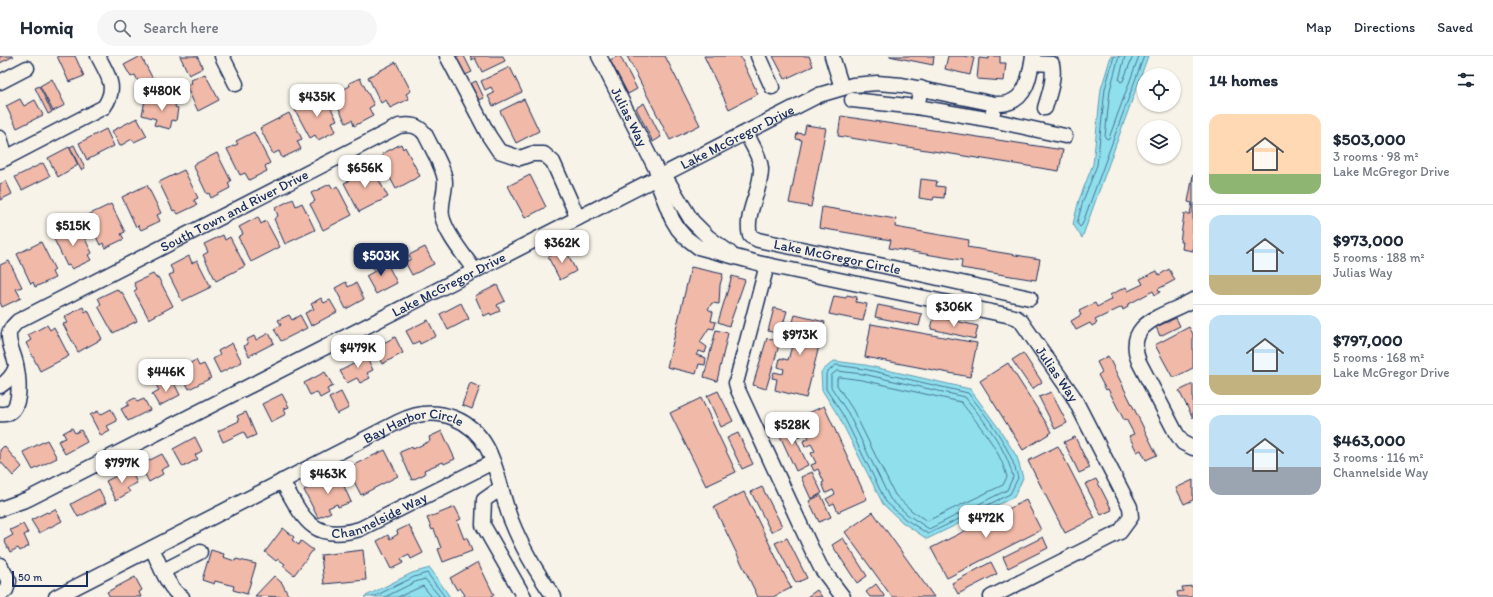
<!DOCTYPE html>
<html lang="en">
<head>
<meta charset="utf-8">
<style>
  body { margin:0; font-family:Itim,sans-serif; background:#f6f6f7; color:#1f2937; height:100vh; display:flex; flex-direction:column; font-size:15px; white-space:nowrap }
  * { box-sizing:border-box; margin:0 }
  p { font-size:13px; color:#747a83 }
  .icon { flex:none; width:22px; height:22px; fill:none; stroke:currentColor; stroke-width:2; stroke-linecap:round; stroke-linejoin:round }
  .map { position:relative; flex:1; overflow:hidden }
  .panel { display:flex; flex-direction:column; background:#fff; width:300px }
  .panel>* { flex:none }
  .fabs { position:absolute; left:1137px; top:12px; display:grid; gap:8px }
  .fabs a { display:grid; place-items:center; width:44px; height:44px; border-radius:50%; background:#fff; box-shadow:0 1px 3px #0004; font-size:20px }
  .scale { position:absolute; left:12px; bottom:10px; width:76px; box-sizing:border-box; padding-left:4px; border:2px solid #1b2f5e; border-top:0; font-size:11px; line-height:14px; white-space:nowrap; color:#1b2f5e; -webkit-text-stroke:3px #f7f3e8; paint-order:stroke }
  .price { position:absolute; translate:-50% -34px; padding:0 9px; border-radius:8px; background:#fff; color:#222; font-size:13px; line-height:26px; filter:drop-shadow(0 1px 2px #0008) }
  .price::after { content:''; position:absolute; left:50%; top:24px; width:12px; height:9px; margin-left:-6px; background:inherit; clip-path:polygon(0 0,100% 0,50% 100%) }
  .price.on { background:#1b2f5e; color:#fff }
  ul { padding:0; list-style:none }
  li { display:flex; align-items:center; gap:12px; height:100px; padding:0 16px }
  li+li { border-top:1px solid #e0e1e3 }
  li span { display:grid; place-items:center; flex:none; width:112px; height:80px; border-radius:12px; color:#555 }
  li>.icon { margin-inline-start:auto }
  span .icon { width:48px; height:48px; fill:#fffc; stroke-width:1 }
  li b { font-size:17px }
  h2 { display:flex; justify-content:space-between; align-items:center; height:48px; padding:0 16px; font-size:17px }
  header { display:flex; align-items:center; gap:24px; box-sizing:border-box; height:56px; padding:0 20px; background:#fff; border-bottom:1px solid #e0e1e3 }
  header strong { font-size:19px }
  nav { display:flex; gap:22px; margin-inline-start:auto; font-size:14px }
  .search { width:280px; height:36px; background:#f6f6f7; display:flex; align-items:center; gap:10px; box-sizing:border-box; padding:0 14px; border-radius:22px; color:#747a83; font-size:15px }
  main { display:flex; flex:1; min-height:0 }
  .map>svg:first-child { display:block }
  .water { fill:#8fdfec; stroke:#6199b3 }
  .lines { fill:none; stroke-linecap:round; stroke-linejoin:round }
  .shore { stroke:#497597; stroke-width:1 }
  .building { fill:#f1b9a8; stroke:#1b2f5e }
  .minor-casing { stroke:#1b2f5e; stroke-width:17 }
  .minor { stroke:#f7f3e8; stroke-width:14 }
  .labels { text-anchor:middle; dominant-baseline:central; stroke-width:3; stroke-linejoin:round; paint-order:stroke }
  .street-label { font-size:14px; fill:#1b2f5e; stroke:#f7f3e8 }
</style>
</head>
<body>
<header>
<strong>Homiq</strong>
<div class="search"><svg class="icon" aria-label="search" viewBox="0 0 24 24"><circle cx="10" cy="10" r="6"/><path d="M15 15l6 6"/></svg>Search here</div>
<nav><a>Map</a><a>Directions</a><a>Saved</a></nav>
</header>
<main>
<div class="map">
<svg width="1193" height="541" viewBox="0 0 1193 541">
  <rect width="100%" height="100%" fill="#f7f3e8"/>
  <filter id="ink" filterUnits="userSpaceOnUse"><feTurbulence type="fractalNoise" baseFrequency=".025" numOctaves="2"/><feDisplacementMap in="SourceGraphic" scale="8" xChannelSelector="R" yChannelSelector="G"/><feConvolveMatrix kernelMatrix="1 2 1 2 8 2 1 2 1" color-interpolation-filters="sRGB"/></filter>
  <g filter="url(#ink)">
    <g class="water">
      <polygon points="1111,0 1148,0 1082,182 1073,168 1079,144 1093,108 1101,33"/>
      <polygon points="834,305 865,309 970,333 1000,374 1017,401 1023,422 1014,441 927,483 902,466 883,448 839,361 822,334 821,316"/>
      <polygon points="430,512 450,541 364,541 412,517"/>
    </g>
    <g class="lines">
      <g class="shore">
        <polyline points="1114,0 1105,33 1097,109 1083,145 1077,167 1080,171 1082,169 1144,0"/>
        <polyline points="1119,0 1110,34 1105,81 1107,83 1109,82 1139,0"/>
        <polyline points="1125,0 1119,24 1121,26 1123,25 1133,0"/>
        <path d="M836,309L864,313L968,337C988,362 1010,390 1018,422L1010,438L928,478L905,463L886,446L843,359L826,333V318Z"/>
        <path d="M837,315L863,318L965,341C984,365 1006,391 1013,421L1007,434L929,473L908,459L890,443L848,357L831,331V320Z"/>
        <path d="M840,321L862,324L961,346C979,369 1000,393 1007,421L1003,429L927,465L912,455L895,439L853,354L837,329V323Z"/>
        <polyline points="373,541 414,521 427,517 445,541"/>
        <polyline points="385,541 415,526 425,523 440,541"/>
        <polyline points="398,541 423,530 432,541"/>
      </g>
    </g>
    <g class="building">
      <polygon points="0,0 14,0 0,7"/>
      <polygon points="57,0 75,0 84,20 69,26"/>
      <polygon points="141,0 155,27 142,33 135,19 131,21 124,9"/>
      <polygon points="180,0 197,0 203,12 189,19"/>
      <polygon points="453,0 464,0 472,16 463,20"/>
      <polygon points="470,0 503,0 505,5 482,16 475,2 472,4"/>
      <polygon points="618,0 620,0 637,33 628,38 610,4"/>
      <polygon points="627,0 665,0 700,69 670,84"/>
      <polygon points="704,0 740,0 758,38 729,53"/>
      <polygon points="773,0 809,0 813,10 785,23"/>
      <polygon points="889,0 934,0 933,9"/>
      <polygon points="948,0 963,0 974,2 970,19 945,13"/>
      <polygon points="989,0 1000,0 1000,7 1006,7 1004,25 977,23 979,2 989,3"/>
      <polygon points="396,6 411,35 406,38 409,43 390,52 386,44 381,47 368,21"/>
      <polygon points="510,11 522,36 493,50 488,40 494,37 491,31 485,34 481,25"/>
      <polygon points="205,18 219,44 198,55 186,30 192,27 191,24"/>
      <polygon points="360,22 374,49 369,52 373,60 354,70 352,64 346,67 332,39 350,30 349,27"/>
      <polygon points="52,23 65,49 53,55 40,30"/>
      <polygon points="476,25 484,42 475,46 468,29"/>
      <polygon points="39,30 52,56 48,58 35,32"/>
      <polygon points="324,39 337,64 332,66 336,75 318,84 315,79 310,82 295,54"/>
      <polygon points="161,41 177,44 175,51 178,52 176,65 172,64 170,73 154,69 156,63 142,59 145,44 160,47"/>
      <polygon points="20,43 24,50 35,44 43,59 17,72 6,50"/>
      <polygon points="524,43 539,75 516,87 500,55"/>
      <polygon points="644,47 661,81 653,86 636,52"/>
      <polygon points="289,57 302,83 297,85 301,93 282,102 279,95 273,98 260,72"/>
      <polygon points="841,60 1063,94 1059,115 838,80"/>
      <polygon points="137,62 147,80 134,86 132,83 120,90 112,75"/>
      <polygon points="806,69 826,72 811,151 789,147 802,84 796,83 797,77 804,78"/>
      <polygon points="106,73 114,90 87,104 79,87"/>
      <polygon points="254,76 270,107 265,110 267,115 249,124 245,117 240,119 227,93 238,88 236,85"/>
      <polygon points="401,88 403,93 405,91 420,120 396,133 381,105 385,103 382,98"/>
      <polygon points="74,89 85,112 81,114 70,91"/>
      <polygon points="69,91 78,109 58,121 48,102"/>
      <polygon points="217,97 231,125 228,127 230,132 211,142 209,137 207,138 193,109"/>
      <polygon points="43,107 50,120 22,134 15,121"/>
      <polygon points="365,110 369,118 374,115 388,141 359,156 344,127 349,125 346,119"/>
      <polygon points="184,114 198,142 194,144 197,149 178,158 175,154 173,155 159,126"/>
      <polygon points="530,119 546,151 525,162 508,130"/>
      <polygon points="1193,119 1193,195 1182,193 1183,186 1180,186 1184,158 1190,158 1192,147 1188,146"/>
      <polygon points="921,123 937,125 936,130 945,131 944,142 934,141 933,144 919,142"/>
      <polygon points="6,125 12,138 0,144 0,128"/>
      <polygon points="330,128 333,133 337,130 352,159 323,174 310,148 315,145 311,137"/>
      <polygon points="147,129 161,157 157,159 160,165 141,174 138,169 136,171 122,141"/>
      <polygon points="293,143 296,150 302,147 315,174 285,188 274,163 278,160 275,152"/>
      <polygon points="111,148 125,176 121,178 124,183 105,192 103,187 100,189 86,160"/>
      <polygon points="822,151 896,163 895,171 969,184 967,191 1040,203 1036,224 961,212 962,204 889,192 891,184 819,172"/>
      <polygon points="258,161 261,168 266,165 280,191 251,206 238,181 243,178 239,171"/>
      <polygon points="78,169 92,197 88,199 91,204 72,213 69,209 67,210 53,181"/>
      <polygon points="223,179 225,184 230,181 245,210 216,225 203,199 208,196 204,188"/>
      <polygon points="41,186 55,214 52,216 55,222 35,231 33,226 31,228 17,198"/>
      <polygon points="425,191 434,208 412,219 405,206 411,203 409,199"/>
      <polygon points="565,192 576,215 560,224 548,201"/>
      <polygon points="189,200 192,207 197,204 211,231 182,245 169,219 174,217 170,210"/>
      <polygon points="385,203 397,227 376,238 366,220 375,215 372,210"/>
      <polygon points="9,205 22,231 16,233 21,242 2,251 0,246 0,209"/>
      <polygon points="691,211 723,218 720,229 719,248 712,247 708,253 713,256 711,265 716,266 714,273 709,272 700,286 707,291 705,297 699,295 696,299 706,302 705,309 699,308 696,318 667,311"/>
      <polygon points="1169,213 1175,224 1158,233 1160,236 1155,239 1153,235 1127,249 1128,251 1123,254 1122,251 1095,264 1097,267 1092,270 1090,267 1076,274 1071,265 1081,259 1079,255 1095,247 1097,251 1112,243 1110,239 1126,231 1128,235 1143,228 1140,223 1157,215 1159,219"/>
      <polygon points="153,218 156,222 158,221 173,250 149,263 134,235 137,233 134,227"/>
      <polygon points="732,220 745,224 729,270 718,266"/>
      <polygon points="346,226 348,231 356,227 364,243 346,253 335,232"/>
      <polygon points="497,229 505,245 497,249 500,255 491,259 490,257 484,260 475,240"/>
      <polygon points="117,233 120,237 122,236 137,265 113,277 98,250 101,248 98,242"/>
      <polygon points="847,239 857,241 856,246 867,248 863,265 829,258 834,240 846,242"/>
      <polygon points="321,242 324,247 330,244 337,256 311,270 305,257 314,253 311,248"/>
      <polygon points="461,247 469,263 448,274 440,258"/>
      <polygon points="878,249 922,258 919,270 875,261"/>
      <polygon points="83,251 85,256 88,254 102,283 78,296 63,268 67,267 64,261"/>
      <polygon points="774,252 787,255 780,278 768,275"/>
      <polygon points="289,259 292,264 300,259 307,272 281,285 274,273 281,269 278,264"/>
      <polygon points="795,259 825,266 806,342 775,334 777,323 772,322 774,316 783,318 784,313 778,311 780,302 788,304 792,290 784,288 786,277 785,276 787,268 792,269"/>
      <polygon points="934,260 978,270 975,283 931,273"/>
      <polygon points="1176,262 1180,270 1160,280 1156,271"/>
      <polygon points="428,264 436,280 420,288 419,285 413,288 406,275"/>
      <polygon points="871,268 977,287 970,321 865,301"/>
      <polygon points="47,269 50,274 54,271 69,300 40,315 26,287 31,284 28,279"/>
      <polygon points="1189,271 1193,278 1193,312 1173,322 1155,289"/>
      <polygon points="716,274 728,277 717,325 704,321"/>
      <polygon points="269,277 274,287 249,300 244,290 248,288 246,284 254,280 256,284"/>
      <polygon points="395,281 403,297 382,308 374,292"/>
      <polygon points="767,282 780,286 766,333 753,329"/>
      <polygon points="232,287 242,306 220,317 213,303 220,299 218,295"/>
      <polygon points="364,296 373,314 367,317 370,322 360,327 357,322 347,327 340,315 355,307 353,302"/>
      <polygon points="1023,297 1042,326 1032,333 1012,304"/>
      <polygon points="1108,300 1157,399 1146,404 1141,394 1137,396 1129,380 1134,378 1126,363 1124,364 1108,333 1106,334 1098,319 1102,316 1097,306"/>
      <polygon points="196,304 199,310 204,308 211,322 189,333 179,313"/>
      <polygon points="1008,307 1052,376 1023,394 980,325"/>
      <polygon points="325,316 333,330 327,333 329,337 320,342 317,336 310,339 304,327"/>
      <polygon points="165,324 167,329 173,325 180,339 159,350 152,338 159,334 156,329"/>
      <polygon points="470,327 480,331 472,353 462,349"/>
      <polygon points="1193,328 1193,362 1179,335"/>
      <polygon points="718,335 733,365 721,371 707,340"/>
      <polygon points="341,336 349,352 337,358 329,342"/>
      <polygon points="1051,336 1067,367 1055,373 1039,341"/>
      <polygon points="282,338 289,351 284,353 286,358 271,366 262,348"/>
      <polygon points="135,342 137,346 144,343 150,354 128,365 121,353 129,349 127,346"/>
      <polygon points="701,342 736,416 706,430 670,357"/>
      <polygon points="824,350 867,443 838,456 834,447 830,449 826,443 835,438 833,434 826,437 822,427 824,426 818,413 814,415 811,409 816,407 811,397 815,395 811,388 805,391 803,385 809,382 806,377 798,381 795,375 800,372 795,363"/>
      <polygon points="111,353 117,365 107,370 110,375 101,380 90,359 98,355 100,359"/>
      <polygon points="246,356 256,379 247,383 244,376 223,386 218,375 239,365 237,360"/>
      <polygon points="787,365 808,409 796,415 776,371"/>
      <polygon points="72,372 75,377 81,374 87,386 65,398 58,385 66,382 63,377"/>
      <polygon points="442,375 455,403 444,408 443,406 424,414 425,418 412,424 400,396 412,391 413,393 430,385 429,381"/>
      <polygon points="738,377 753,408 742,413 727,382"/>
      <polygon points="195,381 202,395 195,399 198,403 183,411 173,393"/>
      <polygon points="1075,381 1090,412 1079,417 1064,386"/>
      <polygon points="47,384 57,402 33,414 23,396"/>
      <polygon points="4,390 22,411 13,420 0,405 0,394"/>
      <polygon points="1058,390 1095,462 1065,477 1028,405"/>
      <polygon points="385,394 398,420 361,439 347,412"/>
      <polygon points="162,398 169,410 161,414 163,418 149,426 140,409"/>
      <polygon points="130,413 137,427 127,432 130,436 116,444 106,425"/>
      <polygon points="812,416 822,437 811,443 801,421"/>
      <polygon points="338,417 351,446 338,451 337,448 328,452 331,456 318,462 304,434 317,428 317,430 325,426 324,424"/>
      <polygon points="1096,423 1112,454 1101,459 1085,428"/>
      <polygon points="1193,424 1193,444 1184,448 1176,432"/>
      <polygon points="762,431 782,470 771,476 751,436"/>
      <polygon points="99,433 106,447 78,461 71,448"/>
      <polygon points="744,436 791,532 773,541 758,541 714,451"/>
      <polygon points="821,439 831,461 819,466 809,445"/>
      <polygon points="1026,444 1041,474 947,522 931,492"/>
      <polygon points="455,451 461,463 457,465 464,483 467,481 472,495 443,506 438,493 441,492 434,473 432,474 427,462"/>
      <polygon points="55,453 62,465 39,477 31,464 47,456 48,457"/>
      <polygon points="873,456 934,541 892,541 845,476"/>
      <polygon points="23,468 28,477 24,479 29,490 20,495 18,492 10,496 4,484 13,479 10,474"/>
      <polygon points="409,469 423,497 411,503 409,499 401,503 403,507 391,513 377,485 388,479 390,483 398,478 397,475"/>
      <polygon points="283,472 294,481 292,484 299,489 301,485 313,494 294,519 283,510 285,508 278,503 276,505 265,496"/>
      <polygon points="1043,481 1048,492 1008,512 1003,501"/>
      <polygon points="787,482 807,522 796,527 775,487"/>
      <polygon points="843,482 867,520 857,527 832,489"/>
      <polygon points="211,494 224,498 223,501 235,505 236,503 256,508 247,538 233,534 234,530 215,525 214,528 202,524"/>
      <polygon points="363,494 366,524 324,528 321,499"/>
      <polygon points="478,506 494,539 490,541 461,541 465,539 460,532 457,534 450,522"/>
      <polygon points="991,506 997,518 958,538 952,527"/>
      <polygon points="274,520 282,527 289,541 255,540"/>
      <polygon points="135,521 142,534 139,536 141,541 110,541 107,536"/>
      <polygon points="876,528 885,541 870,541 866,536"/>
      <polygon points="1193,530 1193,541 1178,541 1177,536 1183,535 1182,531"/>
      <polygon points="817,534 822,541 807,541"/>
    </g>
    <g class="lines">
      <defs>
        <g id="minor">
          <polyline points="222,0 236,28"/>
          <polyline points="447,0 489,80 499,95 520,102 531,98 544,98 553,106 578,162"/>
          <path id="s1" d="M599,0L660,121"/>
          <polyline points="758,0 772,31"/>
          <polyline points="832,0 842,32"/>
          <path d="M1032,7L1052,8C1055,23 1049,38 1045,52"/>
          <polyline points="0,26 27,12"/>
          <polyline points="921,32 917,51 992,64"/>
          <polyline points="852,44 917,51"/>
          <polyline points="993,56 992,64 1065,80"/>
          <path id="s2" d="M746,77C751,87 760,100 761,112C762,135 744,156 750,180L758,184L884,210L1030,242"/>
          <polyline points="0,82 6,102"/>
          <path d="M0,105L104,51C118,31 108,20 98,0"/>
          <polyline points="664,119 692,165 708,181 730,197"/>
          <path id="s3" d="M656,123L672,163L678,173L685,181L698,191L758,207L1011,260L1017,262L1021,265L1073,340L1130,451L1131,461L1120,476L991,541"/>
          <polyline points="767,209 736,327 738,334 813,496 821,512 843,541"/>
          <path d="M1193,244C1166,260 1123,265 1139,306L1176,377L1183,387L1193,392"/>
          <path d="M0,330C7,326 15,317 16,309"/>
          <path id="s4" d="M0,358C24,361 19,323 16,308C14,298 8,288 9,278C10,272 14,269 18,265L399,70C410,68 418,69 425,78C431,91 445,113 445,126C445,138 440,148 442,160C446,178 464,199 475,215"/>
          <path id="s5" d="M282,425C303,462 312,487 360,473L493,406"/>
          <polyline points="501,432 484,444 483,469 524,541"/>
          <path id="s6" d="M0,453L28,443L819,39L853,29L877,27L902,29L995,48C999,48 1004,48 1007,47C1028,42 1030,17 1033,0"/>
          <path d="M152,492C158,505 169,535 182,541"/>
          <polyline points="0,509 9,525 6,534 0,538"/>
          <polyline points="163,515 200,496"/>
          <path id="s7" d="M56,541L398,366C416,357 434,354 454,362C497,379 496,426 511,464C522,492 537,517 554,541"/>
        </g>
      </defs>
      <use href="#minor" class="minor-casing"/>
      <use href="#minor" class="minor"/>
    </g>
  </g>
  <g class="labels">
    <g class="street-label">
      <text stroke="none"><textPath href="#s1" startOffset="68">Julias Way</textPath></text>
      <text stroke="none"><textPath href="#s6" startOffset="826">Lake McGregor Drive</textPath></text>
      <text stroke="none"><textPath href="#s4" startOffset="351">South Town and River Drive</textPath></text>
      <text stroke="none"><textPath href="#s2" startOffset="198">Lake McGregor Circle</textPath></text>
      <text stroke="none"><textPath href="#s6" startOffset="502">Lake McGregor Drive</textPath></text>
      <text stroke="none"><textPath href="#s3" startOffset="478">Julias Way</textPath></text>
      <text stroke="none"><textPath href="#s7" startOffset="399">Bay Harbor Circle</textPath></text>
      <text stroke="none"><textPath href="#s5" startOffset="126">Channelside Way</textPath></text>
    </g>
  </g>
</svg>
<div class="fabs">
<a><svg class="icon" aria-label="locate" viewBox="0 0 24 24"><circle cx="12" cy="12" r="6"/><path d="M12 2v4M12 18v4M2 12h4M18 12h4"/></svg></a>
<a><svg class="icon" aria-label="layers" viewBox="0 0 24 24"><path d="M12 4l9 5-9 5-9-5zM3 14l9 5 9-5"/></svg></a>
</div>
<div class="scale">50 m</div>
<b class="price" style="left:162px;top:56px">$480K</b>
<b class="price" style="left:317px;top:62px">$435K</b>
<b class="price" style="left:365px;top:133px">$656K</b>
<b class="price" style="left:73px;top:191px">$515K</b>
<b class="price" style="left:562px;top:208px">$362K</b>
<b class="price on" style="left:381px;top:221px">$503K</b>
<b class="price" style="left:954px;top:272px">$306K</b>
<b class="price" style="left:800px;top:300px">$973K</b>
<b class="price" style="left:358px;top:313px">$479K</b>
<b class="price" style="left:166px;top:337px">$446K</b>
<b class="price" style="left:792px;top:390px">$528K</b>
<b class="price" style="left:122px;top:428px">$797K</b>
<b class="price" style="left:328px;top:439px">$463K</b>
<b class="price" style="left:986px;top:483px">$472K</b>
</div>
<section class="panel">
<h2>14 homes<svg class="icon" aria-label="filters" viewBox="0 0 24 24"><path d="M4 7h16M4 17h16"/><circle cx="9" cy="7" r="2"/><circle cx="15" cy="17" r="2"/></svg></h2>
<ul>
<li><span style="background:linear-gradient(#ffd9b3 75%,#8fb573 0)"><svg class="icon" aria-label="home" viewBox="0 0 24 24"><path d="M3 11l9-7 9 7M6 9v11h12V9"/></svg></span><div><b>$503,000</b><p>3 rooms · 98 m²</p><p>Lake McGregor Drive</p></div></li>
<li><span style="background:linear-gradient(#bfe0f5 75%,#c2b280 0)"><svg class="icon" aria-label="home" viewBox="0 0 24 24"><path d="M3 11l9-7 9 7M6 9v11h12V9"/></svg></span><div><b>$973,000</b><p>5 rooms · 188 m²</p><p>Julias Way</p></div></li>
<li><span style="background:linear-gradient(#bfe0f5 75%,#c2b280 0)"><svg class="icon" aria-label="home" viewBox="0 0 24 24"><path d="M3 11l9-7 9 7M6 9v11h12V9"/></svg></span><div><b>$797,000</b><p>5 rooms · 168 m²</p><p>Lake McGregor Drive</p></div></li>
<li><span style="background:linear-gradient(#bfe0f5 65%,#9aa5b1 0)"><svg class="icon" aria-label="home" viewBox="0 0 24 24"><path d="M3 11l9-7 9 7M6 9v11h12V9"/></svg></span><div><b>$463,000</b><p>3 rooms · 116 m²</p><p>Channelside Way</p></div></li>
</ul>
</section>
</main>
</body>
</html>
